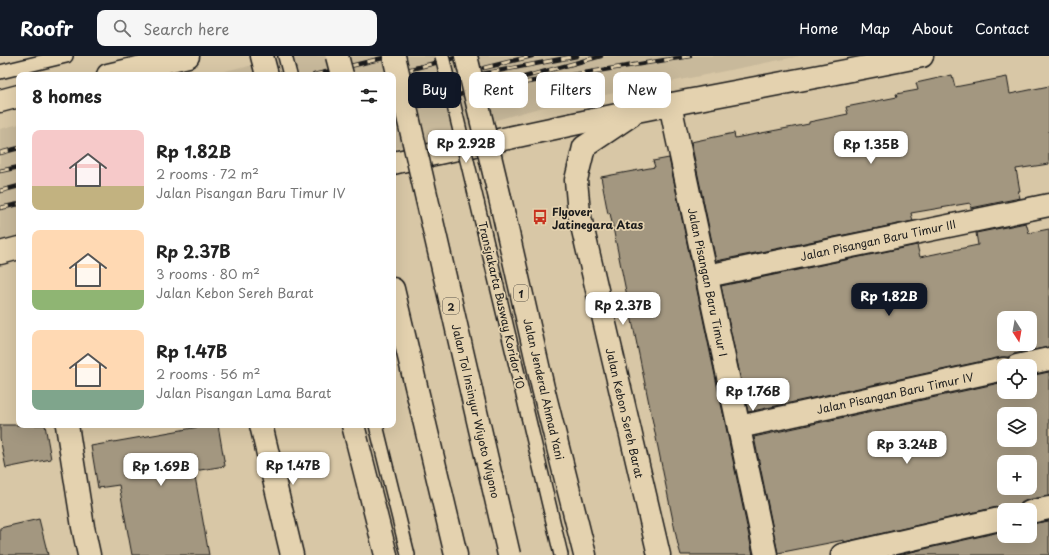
<!DOCTYPE html>
<html lang="en">
<head>
<meta charset="utf-8">
<style>
  body { margin:0; font-family:"Playpen Sans",sans-serif; background:#f6f6f6; color:#222; height:100vh; display:flex; flex-direction:column; font-size:15px; white-space:nowrap }
  * { box-sizing:border-box; margin:0 }
  p { font-size:13px; color:#767676 }
  .icon { flex:none; width:22px; height:22px; fill:none; stroke:currentColor; stroke-width:2; stroke-linecap:round; stroke-linejoin:round }
  .map { position:relative; flex:1; overflow:hidden }
  .sheet { position:absolute; left:16px; top:16px; width:380px; height:356px; display:flex; flex-direction:column; background:#fff; border-radius:8px; box-shadow:0 4px 16px #0002 }
  .sheet>* { flex:none }
  .top-card { position:absolute; left:408px; top:16px; width:380px; height:36px; display:flex; gap:8px }
  .needle { width:26px; rotate:169deg }
  .fabs { position:absolute; left:997px; top:255px; display:grid; gap:8px }
  .fabs a { display:grid; place-items:center; width:40px; height:40px; border-radius:8px; background:#fff; box-shadow:0 4px 16px #0002; font-size:20px }
  .price { position:absolute; translate:-50% -34px; padding:0 9px; border-radius:8px; background:#fff; color:#222; font-size:13px; line-height:26px; filter:drop-shadow(0 1px 2px #0008) }
  .price::after { content:''; position:absolute; left:50%; top:24px; width:12px; height:9px; margin-left:-6px; background:inherit; clip-path:polygon(0 0,100% 0,50% 100%) }
  .price.on { background:#111827; color:#fff }
  ul { padding:0; list-style:none }
  li { display:flex; align-items:center; gap:12px; height:100px; padding:0 16px }
  li span { display:grid; place-items:center; flex:none; width:112px; height:80px; border-radius:8px; color:#555 }
  li>.icon { margin-inline-start:auto }
  span .icon { width:48px; height:48px; fill:#fffc; stroke-width:1 }
  li b { font-size:17px }
  h2 { display:flex; justify-content:space-between; align-items:center; height:48px; padding:0 16px; font-size:17px }
  .tag { padding:0 14px; border-radius:8px; background:#fff; box-shadow:0 4px 16px #0002; font-size:14px; line-height:36px }
  .tag.on { background:#111827; color:#fff }
  header { display:flex; align-items:center; gap:24px; box-sizing:border-box; height:56px; padding:0 20px; background:#111827; color:#fff }
  header strong { font-size:19px }
  nav { display:flex; gap:22px; margin-inline-start:auto; font-size:14px }
  .search { width:280px; height:36px; background:#f6f6f6; display:flex; align-items:center; gap:10px; box-sizing:border-box; padding:0 14px; border-radius:8px; color:#767676; font-size:15px }
  .map>svg:first-child { display:block }
  .built { fill:#c8b99b }
  .building { fill:#a39780; stroke:#1c1c1c; fill-rule:evenodd }
  .lines { fill:none; stroke-linecap:round; stroke-linejoin:round }
  .service-casing { stroke:#1c1c1c; stroke-width:16 }
  .minor-casing { stroke:#1c1c1c; stroke-width:25 }
  .tertiary-casing { stroke:#1c1c1c; stroke-width:25 }
  .primary-casing { stroke:#1c1c1c; stroke-width:25 }
  .trunk-casing { stroke:#1c1c1c; stroke-width:25 }
  .motorway-casing { stroke:#1c1c1c; stroke-width:25 }
  .service { stroke:#e4d2af; stroke-width:13 }
  .minor { stroke:#e4d2af; stroke-width:22 }
  .tertiary { stroke:#e4d2af; stroke-width:22 }
  .primary { stroke:#e4d2af; stroke-width:22 }
  .trunk { stroke:#e4d2af; stroke-width:22 }
  .motorway { stroke:#e4d2af; stroke-width:22 }
  .rail-casing { stroke:#1c1c1c; stroke-width:4.5 }
  .rail { stroke:#e4d2af; stroke-width:3; stroke-dasharray:9; stroke-linecap:butt }
  .service-bridge-casing { stroke:#1c1c1c; stroke-width:16; stroke-linecap:butt }
  .trunk-bridge-casing { stroke:#1c1c1c; stroke-width:25; stroke-linecap:butt }
  .motorway-bridge-casing { stroke:#1c1c1c; stroke-width:25; stroke-linecap:butt }
  .service-bridge { stroke:#e4d2af; stroke-width:13 }
  .trunk-bridge { stroke:#e4d2af; stroke-width:22 }
  .motorway-bridge { stroke:#e4d2af; stroke-width:22 }
  .labels { text-anchor:middle; dominant-baseline:central; stroke-width:3.5; stroke-linejoin:round; paint-order:stroke }
  .shield { fill:#e4d2af; stroke:#585348; stroke-width:1 }
  .shield-label { font-size:10px; font-weight:bold; fill:#1c1c1c }
  .poi-label { font-size:11px; font-weight:bold; fill:#1c1c1c; stroke:#e4d2af; text-anchor:start }
  .street-label { font-size:11px; fill:#1c1c1c; stroke:#e4d2af }
</style>
</head>
<body>
<header>
<strong>Roofr</strong>
<div class="search"><svg class="icon" aria-label="search" viewBox="0 0 24 24"><circle cx="10" cy="10" r="6"/><path d="M15 15l6 6"/></svg>Search here</div>
<nav><a>Home</a><a>Map</a><a>About</a><a>Contact</a></nav>
</header>
<div class="map">
<svg width="1049" height="499" viewBox="0 0 1049 499">
  <rect width="100%" height="100%" fill="#d8c7a6"/>
  <filter id="ink" filterUnits="userSpaceOnUse"><feTurbulence type="fractalNoise" baseFrequency=".025" numOctaves="2"/><feDisplacementMap in="SourceGraphic" scale="8" xChannelSelector="R" yChannelSelector="G"/><feConvolveMatrix kernelMatrix="1 2 1 2 8 2 1 2 1" color-interpolation-filters="sRGB"/></filter>
  <g filter="url(#ink)">
    <g class="built">
      <polygon points="283,0 800,0 539,52 393,93 393,19 209,19 241,11 242,12"/>
      <polygon points="19,68 19,189 0,194 0,73"/>
    </g>
    <g class="building">
      <polygon points="952,19 955,31 1007,21 1010,38 1049,30 1049,108 1016,113 1020,135 1018,135 1020,142 971,152 970,147 911,157 913,165 716,205 691,86 734,77 735,82 809,68 809,66 848,58 846,51 897,41 896,38 918,34 916,27"/>
      <polygon points="669,102 753,499 681,499 678,489 610,157 608,158 601,121 655,111 653,105"/>
      <path d="M1026,167L1029,177L1049,173V291L1014,298L1008,301H1001L748,356L721,230L917,189L920,201L978,189L976,177ZM1004,262H1030V288H1004Z"/>
      <path d="M1049,316V440L1027,444L1021,447L1018,454H1013L1007,450H1001L844,486V484L778,497L754,381L1004,326V336H1030V320ZM1004,358H1030V384H1004ZM1004,406H1030V432H1004Z"/>
      <polygon points="0,369 45,369 51,403 6,412 0,382"/>
      <polygon points="210,369 218,369 225,410 194,415 209,499 132,499 119,429 98,432 91,390"/>
      <polygon points="39,463 48,499 0,499 0,472"/>
      <polygon points="1049,465 1049,499 898,499 1004,475 1004,480 1030,480 1030,468"/>
    </g>
    <g class="lines">
      <defs>
        <g id="service">
          <polyline points="285,0 290,19"/>
          <polyline points="0,16 66,0"/>
          <polyline points="477,146 561,499"/>
          <polyline points="376,369 408,499"/>
        </g>
        <g id="minor">
          <polyline points="670,48 766,499"/>
          <polyline points="707,220 1049,149"/>
          <polyline points="1017,310 1049,303"/>
          <polyline points="67,369 83,471 89,499"/>
          <polyline points="261,369 292,499"/>
          <polyline points="739,371 1004,313"/>
          <polyline points="1030,456 1049,452"/>
          <polyline points="842,499 1004,462"/>
        </g>
        <g id="tertiary">
          <polyline points="630,60 584,91 576,124 579,157 659,499"/>
          <path d="M393,107C486,87 579,66 672,48C755,32 839,17 922,0"/>
          <polyline points="0,197 19,192"/>
        </g>
        <g id="primary">
          <polyline points="108,19 188,0"/>
          <polyline points="0,45 19,40"/>
        </g>
        <g id="trunk">
          <polyline points="262,0 267,19"/>
          <polyline points="500,142 543,332 585,499"/>
          <polyline points="353,369 386,499"/>
        </g>
        <polyline id="motorway" points="393,233 456,499"/>
      </defs>
      <use href="#service" class="service-casing"/>
      <use href="#minor" class="minor-casing"/>
      <use href="#tertiary" class="tertiary-casing"/>
      <use href="#primary" class="primary-casing"/>
      <use href="#trunk" class="trunk-casing"/>
      <use href="#motorway" class="motorway-casing"/>
      <use href="#service" class="service"/>
      <use href="#minor" class="minor"/>
      <use href="#tertiary" class="tertiary"/>
      <use href="#primary" class="primary"/>
      <use href="#trunk" class="trunk"/>
      <use href="#motorway" class="motorway"/>
      <defs>
        <g id="rail">
          <polyline points="484,12 532,0"/>
          <polyline points="314,19 391,0"/>
          <polyline points="387,19 463,0"/>
          <polyline points="522,27 690,0"/>
          <polyline points="402,33 577,0"/>
          <polyline points="393,57 601,0"/>
          <polyline points="0,97 19,92"/>
          <polyline points="0,115 19,111"/>
          <polyline points="0,135 19,130"/>
          <polyline points="0,152 19,148"/>
        </g>
      </defs>
      <use href="#rail" class="rail-casing"/>
      <use href="#rail" class="rail"/>
      <defs>
        <polyline id="service-bridge" points="442,0 477,146"/>
        <polyline id="trunk-bridge" points="466,0 500,142"/>
        <g id="motorway-bridge">
          <polyline points="337,0 342,19"/>
          <polyline points="394,0 509,499"/>
        </g>
      </defs>
      <use href="#service-bridge" class="service-bridge-casing"/>
      <use href="#trunk-bridge" class="trunk-bridge-casing"/>
      <use href="#motorway-bridge" class="motorway-bridge-casing"/>
      <use href="#service-bridge" class="service-bridge"/>
      <use href="#trunk-bridge" class="trunk-bridge"/>
      <use href="#motorway-bridge" class="motorway-bridge"/>
    </g>
  </g>
  <defs>
    <symbol id="bus-bare" viewBox="-9 -9 18 18"><path d="M-5-6H5V4H4V6H2V4H-2V6H-4V4H-5ZM-3.5-4V0h7V-4ZM-3.5 1.2v1.5H-2V1.2ZM2 1.2v1.5H3.5V1.2Z" fill="#c8321e" stroke="#e4d2af" stroke-width="2.5" paint-order="stroke"/></symbol>
  </defs>
  <g fill-rule="evenodd">
    <use href="#bus-bare" x="529" y="150" width="22" height="22"/>
  </g>
  <g class="labels">
    <g class="shield">
      <rect x="514" y="229" width="14" height="16" rx="3"/>
      <rect x="443" y="242" width="16" height="16" rx="3"/>
    </g>
    <g class="shield-label">
      <text x="521" y="237">1</text>
      <text x="451" y="250">2</text>
    </g>
    <g class="poi-label">
      <text x="552" y="155">Flyover<tspan x="552" dy="13">Jatinegara Atas</tspan></text>
    </g>
    <g class="street-label">
      <text transform="translate(878 184) rotate(-12)">Jalan Pisangan Baru Timur III</text>
      <text transform="translate(708 226) rotate(78)">Jalan Pisangan Baru Timur I</text>
      <text transform="translate(502 249) rotate(77)">Transjakarta Busway Koridor 10</text>
      <text transform="translate(544 333) rotate(77)">Jalan Jenderal Ahmad Yani</text>
      <text transform="translate(895 337) rotate(-12)">Jalan Pisangan Baru Timur IV</text>
      <text transform="translate(476 355) rotate(77)">Jalan Tol Insinyur Wiyoto Wiyono</text>
      <text transform="translate(625 357) rotate(77)">Jalan Kebon Sereh Barat</text>
    </g>
  </g>
</svg>
<div class="fabs">
<a><svg class="needle" viewBox="-14 -14 28 28"><path d="M0-13l5 13h-10z" fill="#e53935"/><path d="M0 13l5-13h-10z" fill="#767676"/></svg></a>
<a><svg class="icon" aria-label="locate" viewBox="0 0 24 24"><circle cx="12" cy="12" r="6"/><path d="M12 2v4M12 18v4M2 12h4M18 12h4"/></svg></a>
<a><svg class="icon" aria-label="layers" viewBox="0 0 24 24"><path d="M12 4l9 5-9 5-9-5zM3 14l9 5 9-5"/></svg></a>
<a>+</a>
<a>−</a>
</div>
<b class="price" style="left:466px;top:108px">Rp 2.92B</b>
<b class="price" style="left:871px;top:109px">Rp 1.35B</b>
<b class="price on" style="left:889px;top:261px">Rp 1.82B</b>
<b class="price" style="left:623px;top:270px">Rp 2.37B</b>
<b class="price" style="left:753px;top:356px">Rp 1.76B</b>
<b class="price" style="left:907px;top:409px">Rp 3.24B</b>
<b class="price" style="left:293px;top:430px">Rp 1.47B</b>
<b class="price" style="left:161px;top:431px">Rp 1.69B</b>
<div class="top-card">
<a class="tag on">Buy</a>
<a class="tag">Rent</a>
<a class="tag">Filters</a>
<a class="tag">New</a>
</div>
<section class="sheet">
<h2>8 homes<svg class="icon" aria-label="filters" viewBox="0 0 24 24"><path d="M4 7h16M4 17h16"/><circle cx="9" cy="7" r="2"/><circle cx="15" cy="17" r="2"/></svg></h2>
<ul>
<li><span style="background:linear-gradient(#f6c9c9 70%,#c2b280 0)"><svg class="icon" aria-label="home" viewBox="0 0 24 24"><path d="M3 11l9-7 9 7M6 9v11h12V9"/></svg></span><div><b>Rp 1.82B</b><p>2 rooms · 72 m²</p><p>Jalan Pisangan Baru Timur IV</p></div></li>
<li><span style="background:linear-gradient(#ffd9b3 75%,#8fb573 0)"><svg class="icon" aria-label="home" viewBox="0 0 24 24"><path d="M3 11l9-7 9 7M6 9v11h12V9"/></svg></span><div><b>Rp 2.37B</b><p>3 rooms · 80 m²</p><p>Jalan Kebon Sereh Barat</p></div></li>
<li><span style="background:linear-gradient(#ffd9b3 75%,#7fa58c 0)"><svg class="icon" aria-label="home" viewBox="0 0 24 24"><path d="M3 11l9-7 9 7M6 9v11h12V9"/></svg></span><div><b>Rp 1.47B</b><p>2 rooms · 56 m²</p><p>Jalan Pisangan Lama Barat</p></div></li>
</ul>
</section>
</div>
</body>
</html>
